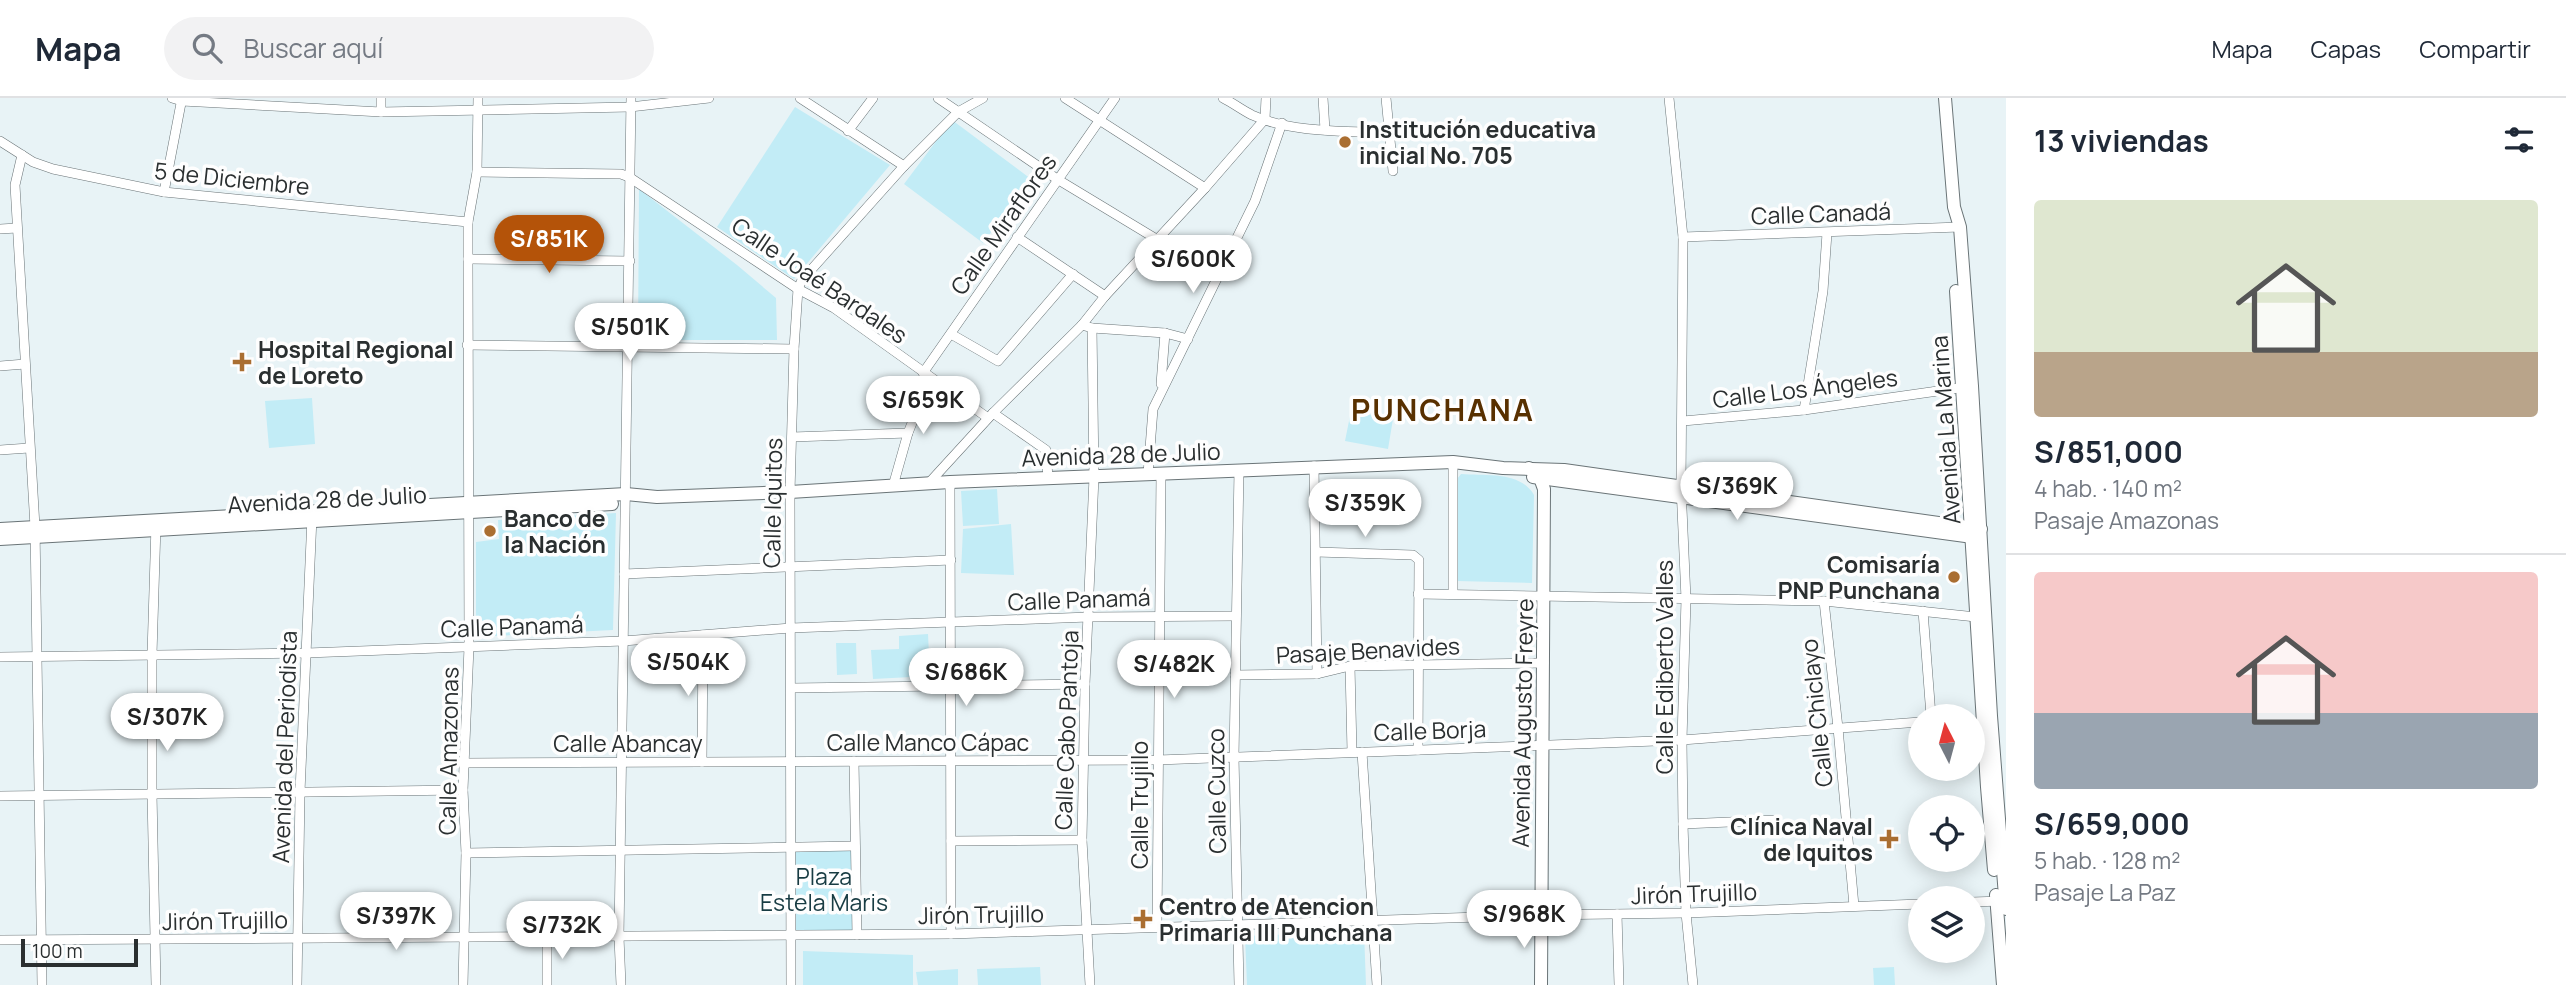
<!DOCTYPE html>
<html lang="es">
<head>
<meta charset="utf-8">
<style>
  body { margin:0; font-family:Manrope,sans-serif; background:#f2f2f3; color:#1f2937; height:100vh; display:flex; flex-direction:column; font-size:26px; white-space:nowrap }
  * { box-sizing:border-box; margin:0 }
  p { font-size:23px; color:#747a83 }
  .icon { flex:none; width:38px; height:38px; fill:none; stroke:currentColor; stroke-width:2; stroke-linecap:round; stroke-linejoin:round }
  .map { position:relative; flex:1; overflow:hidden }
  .panel { display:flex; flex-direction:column; background:#fff; width:560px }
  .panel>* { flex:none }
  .needle { width:46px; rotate:354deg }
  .controls { position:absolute; left:1908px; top:606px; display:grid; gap:14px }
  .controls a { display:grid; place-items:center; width:77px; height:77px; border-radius:50%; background:#fff; box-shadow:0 4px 18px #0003; font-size:35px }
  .scale { position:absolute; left:21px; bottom:18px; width:117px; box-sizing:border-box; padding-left:7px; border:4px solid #2a2f30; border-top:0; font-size:19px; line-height:24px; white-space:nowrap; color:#2a2f30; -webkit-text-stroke:5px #fefefe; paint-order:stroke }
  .price { position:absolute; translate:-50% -60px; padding:0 16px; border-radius:24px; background:#fff; color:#222; font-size:23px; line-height:46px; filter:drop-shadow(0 2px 4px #0008) }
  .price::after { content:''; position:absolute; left:50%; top:42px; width:21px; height:16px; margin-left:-10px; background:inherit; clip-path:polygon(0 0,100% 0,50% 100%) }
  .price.current { background:#b45309; color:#fff }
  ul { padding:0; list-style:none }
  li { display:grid; align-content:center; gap:14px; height:371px; padding:0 28px }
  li+li { border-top:2px solid #e0e1e3 }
  li span { display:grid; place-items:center; height:217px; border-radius:7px; color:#555 }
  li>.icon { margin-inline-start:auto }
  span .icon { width:126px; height:126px; fill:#fffc; stroke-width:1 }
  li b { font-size:30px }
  h2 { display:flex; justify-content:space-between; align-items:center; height:84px; padding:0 28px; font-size:30px }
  header { display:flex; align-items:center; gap:42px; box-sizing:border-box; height:98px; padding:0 35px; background:#fff; border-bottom:2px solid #e0e1e3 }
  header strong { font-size:33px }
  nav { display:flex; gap:38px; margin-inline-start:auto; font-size:24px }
  .search { width:490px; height:63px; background:#f2f2f3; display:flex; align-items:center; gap:18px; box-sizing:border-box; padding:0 24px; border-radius:38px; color:#747a83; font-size:26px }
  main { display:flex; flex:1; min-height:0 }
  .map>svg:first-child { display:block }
  .green { fill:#c2ecf6 }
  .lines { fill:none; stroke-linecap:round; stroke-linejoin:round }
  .street-casing { stroke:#6a7477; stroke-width:10 }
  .secondary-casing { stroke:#6a7477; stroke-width:14 }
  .street { stroke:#fff; stroke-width:9 }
  .secondary { stroke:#fff; stroke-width:12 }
  .poi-dot { fill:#aa6e31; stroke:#fefefe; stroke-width:2.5 }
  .labels { text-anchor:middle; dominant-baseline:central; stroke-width:7; stroke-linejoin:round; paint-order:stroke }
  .poi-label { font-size:23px; font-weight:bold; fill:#2a2f30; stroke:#fefefe; text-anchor:start }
  .street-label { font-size:23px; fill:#2a2f30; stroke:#fefefe }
  .park-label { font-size:23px; fill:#183c43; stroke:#fefefe }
  .district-label { font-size:30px; font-weight:bold; letter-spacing:2px; fill:#583000; stroke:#fefefe }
</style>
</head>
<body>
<header>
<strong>Mapa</strong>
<div class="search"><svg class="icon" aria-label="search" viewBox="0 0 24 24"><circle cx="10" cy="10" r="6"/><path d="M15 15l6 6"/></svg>Buscar aquí</div>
<nav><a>Mapa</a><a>Capas</a><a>Compartir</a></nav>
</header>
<main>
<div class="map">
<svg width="2006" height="887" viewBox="0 0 2006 887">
  <rect width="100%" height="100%" fill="#e8f3f6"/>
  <g class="green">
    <polygon points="795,9 890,67 794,181 717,129"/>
    <polygon points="952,22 1031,81 983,145 904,86"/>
    <polygon points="639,91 737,167 776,200 777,242 638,242"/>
    <polygon points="312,300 315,346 269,350 265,303"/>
    <polygon points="1351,313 1393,321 1388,351 1345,343"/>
    <path d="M1461,376C1487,378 1520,373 1534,397L1532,485L1457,483V381Z"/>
    <polygon points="997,391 999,426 963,428 961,393"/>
    <polygon points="616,415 613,532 476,539 476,444 499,441 498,422"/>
    <polygon points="1011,426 1014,477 961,475 963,431"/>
    <polygon points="928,536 930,578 873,581 871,552 899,551 899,538"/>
    <polygon points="836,545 856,545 857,576 837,577"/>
    <polygon points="853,745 853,833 796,833 795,749"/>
    <polygon points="1364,833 1366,887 1247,887 1245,838"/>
    <polygon points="803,853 913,857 913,887 803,887"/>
    <polygon points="1040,869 1041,887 978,887 977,871"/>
    <polygon points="1894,869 1895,887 1874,887 1873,870"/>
    <polygon points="958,871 958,887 918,887 916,874"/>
  </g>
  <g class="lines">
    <defs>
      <g id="street">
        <polyline points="172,0 182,3 381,14 630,9 709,0"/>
        <polyline points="800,0 904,68"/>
        <polyline points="938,0 1057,81 1158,142"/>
        <polyline points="1065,0 1205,90"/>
        <path d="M1223,0C1233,5 1242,12 1252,17C1291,35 1347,33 1389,35"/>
        <polyline points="1323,0 1325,32"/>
        <polyline points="1386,0 1393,73"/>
        <polyline points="1669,0 1683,139 1681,388 1686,501 1682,642 1683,726 1686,815 1693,887"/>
        <polyline points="381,14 381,0"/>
        <polyline points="848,33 873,0"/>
        <polyline points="0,43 33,64 53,71 164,94 468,124"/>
        <polyline points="22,57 15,87 35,429 42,887"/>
        <polyline points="477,74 621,76 629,79 798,191 834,210 988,320"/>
        <polyline points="164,94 182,0"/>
        <polyline points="0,131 17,130"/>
        <polyline points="1017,139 1105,198"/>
        <polyline points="1683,139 1960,129"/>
        <polyline points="468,161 630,163"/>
        <polyline points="1082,227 1092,230 1094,379 1085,586 1082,742 1090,887"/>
        <polyline points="1092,230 1165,235 1188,241"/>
        <polyline points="951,236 998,263 1073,176"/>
        <polyline points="467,247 794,251"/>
        <polyline points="0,268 25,266"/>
        <polyline points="923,275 1115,0"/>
        <polyline points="1161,286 1165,235"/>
        <polyline points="1804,312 1823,193 1827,135"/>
        <polyline points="993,315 1046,352 1048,380"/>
        <polyline points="1683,323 1804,312 1966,289"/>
        <polyline points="792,339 908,335"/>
        <polyline points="0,352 29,350"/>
        <polyline points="1453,364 1453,496"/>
        <polyline points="1314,368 1317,576"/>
        <polyline points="1239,372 1234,659 1239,887"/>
        <polyline points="1148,376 1153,311 1255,103 1282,25"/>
        <polyline points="950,384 951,836"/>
        <polyline points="928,386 993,315 1082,227 1105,198 1205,90 1265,21 1266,0"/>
        <polyline points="893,388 908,335 930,280"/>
        <polyline points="156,427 152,556 152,696 156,887"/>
        <polyline points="1316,454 1413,457 1419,462 1418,652"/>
        <polyline points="624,476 951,462"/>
        <polyline points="1418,496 1824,503 1976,519"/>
        <polyline points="1824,503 1838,630 1854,808"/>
        <polyline points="1923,513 1931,618"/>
        <polyline points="0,559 307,555 623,543 791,530 1089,519 1236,518"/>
        <polyline points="1350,568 1352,654"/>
        <polyline points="1235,577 1317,576 1350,568 1544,565"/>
        <polyline points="791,590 1085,586"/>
        <polyline points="1362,654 1377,887"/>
        <polyline points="854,663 857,837"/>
        <polyline points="702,664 703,537"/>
        <polyline points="465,665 1158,662 1682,642 1920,624"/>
        <polyline points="0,698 463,692"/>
        <polyline points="1683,726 1776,722"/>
        <polyline points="951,743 1082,742"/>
        <polyline points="466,755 855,748"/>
        <polyline points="1972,804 2002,803"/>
        <polyline points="1617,816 1619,887"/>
        <polyline points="1157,829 1161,375"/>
        <polyline points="0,842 951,836 1540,817 1686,815 1920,806"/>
        <polyline points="297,887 300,694 312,419"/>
        <polyline points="463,887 466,755 463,692 469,549 468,161 468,124 477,74 478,0"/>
        <polyline points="547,887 547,839"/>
        <polyline points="621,887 619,839 631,0"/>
        <polyline points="791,887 790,394 794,251 798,191 802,182 904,68 958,14 983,0"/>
      </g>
      <g id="secondary">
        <polyline points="1945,0 1954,109 1960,129 1972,288 1991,618 2006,811"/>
        <polyline points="1956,193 1987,689 1994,772"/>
        <polyline points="1529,370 1540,380 1544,391 1541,887"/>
        <polyline points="1533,379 1980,440"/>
        <polyline points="0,431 626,396 657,399 790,394 950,384 1453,364 1503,370 1564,372 1981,431"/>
        <polyline points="0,441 612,406"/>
        <polyline points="1996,797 2003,887"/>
      </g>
    </defs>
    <use href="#street" class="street-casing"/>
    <use href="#secondary" class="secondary-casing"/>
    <use href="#street" class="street"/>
    <use href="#secondary" class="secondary"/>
  </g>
  <g class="poi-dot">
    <circle cx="1345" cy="44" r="7"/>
    <path d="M238.5 253.5h7v7h7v7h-7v7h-7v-7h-7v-7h7z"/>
    <circle cx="490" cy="433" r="7"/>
    <circle cx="1954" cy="479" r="7"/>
    <path d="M1885.5 730.5h7v7h7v7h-7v7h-7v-7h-7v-7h7z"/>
    <path d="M1139.5 810.5h7v7h7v7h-7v7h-7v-7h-7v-7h7z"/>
  </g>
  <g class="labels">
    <g class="poi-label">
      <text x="1359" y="31">Institución educativa<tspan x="1359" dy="26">inicial No. 705</tspan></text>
      <text x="258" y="251">Hospital Regional<tspan x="258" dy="26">de Loreto</tspan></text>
      <text x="504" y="420">Banco de<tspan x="504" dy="26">la Nación</tspan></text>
      <text x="1940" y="466" text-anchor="end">Comisaría<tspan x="1940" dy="26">PNP Punchana</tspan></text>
      <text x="1873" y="728" text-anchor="end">Clínica Naval<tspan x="1873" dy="26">de Iquitos</tspan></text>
      <text x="1159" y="808">Centro de Atencion<tspan x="1159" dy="26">Primaria III Punchana</tspan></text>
    </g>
    <g class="street-label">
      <text transform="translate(232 80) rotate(6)">5 de Diciembre</text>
      <text transform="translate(1821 115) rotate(-2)">Calle Canadá</text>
      <text transform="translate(1003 126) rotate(-55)">Calle Miraflores</text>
      <text transform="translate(820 182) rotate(34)">Calle Joaé Bardales</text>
      <text transform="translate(1805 290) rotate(-7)">Calle Los Ángeles</text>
      <text transform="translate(1945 332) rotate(-94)">Avenida La Marina</text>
      <text transform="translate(1121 356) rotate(-2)">Avenida 28 de Julio</text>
      <text transform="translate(327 401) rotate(-3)">Avenida 28 de Julio</text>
      <text transform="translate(772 405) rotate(-89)">Calle Iquitos</text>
      <text transform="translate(1079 501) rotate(-2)">Calle Panamá</text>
      <text transform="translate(512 528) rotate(-2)">Calle Panamá</text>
      <text transform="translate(1368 552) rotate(-3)">Pasaje Benavides</text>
      <text transform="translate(1664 569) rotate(-90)">Calle Ediberto Valles</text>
      <text transform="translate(1816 615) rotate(-96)">Calle Chiclayo</text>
      <text transform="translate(1522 625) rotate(-89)">Avenida Augusto Freyre</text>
      <text transform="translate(1066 632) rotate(-88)">Calle Cabo Pantoja</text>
      <text transform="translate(1430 632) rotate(-2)">Calle Borja</text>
      <text x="928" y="644">Calle Manco Cápac</text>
      <text x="628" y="645">Calle Abancay</text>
      <text transform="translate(284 649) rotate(-88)">Avenida del Periodista</text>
      <text transform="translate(448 653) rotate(-89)">Calle Amazonas</text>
      <text transform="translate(1216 693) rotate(-91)">Calle Cuzco</text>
      <text transform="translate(1139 707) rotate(-90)">Calle Trujillo</text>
      <text transform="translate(1694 795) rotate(-2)">Jirón Trujillo</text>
      <text transform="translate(981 816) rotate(-1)">Jirón Trujillo</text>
      <text transform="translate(225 822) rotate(-1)">Jirón Trujillo</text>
    </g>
    <g class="park-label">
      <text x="824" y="778">Plaza<tspan x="824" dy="26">Estela Maris</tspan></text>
    </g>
    <g class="district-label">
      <text x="1443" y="311">PUNCHANA</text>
    </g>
  </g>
</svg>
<div class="controls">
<a><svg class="needle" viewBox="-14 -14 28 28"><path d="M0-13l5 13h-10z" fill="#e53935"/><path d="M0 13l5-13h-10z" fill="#747a83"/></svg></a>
<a><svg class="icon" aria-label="locate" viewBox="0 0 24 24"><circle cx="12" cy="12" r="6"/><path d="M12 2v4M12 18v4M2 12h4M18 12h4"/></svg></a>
<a><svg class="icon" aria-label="layers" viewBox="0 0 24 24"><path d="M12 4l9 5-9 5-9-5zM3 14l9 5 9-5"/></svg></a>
</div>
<div class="scale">100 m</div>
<b class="price current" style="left:549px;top:177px">S/851K</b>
<b class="price" style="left:1193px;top:197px">S/600K</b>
<b class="price" style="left:630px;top:265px">S/501K</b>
<b class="price" style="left:923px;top:338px">S/659K</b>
<b class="price" style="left:1737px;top:424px">S/369K</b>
<b class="price" style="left:1365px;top:441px">S/359K</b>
<b class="price" style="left:688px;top:600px">S/504K</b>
<b class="price" style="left:1174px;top:602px">S/482K</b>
<b class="price" style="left:966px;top:610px">S/686K</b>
<b class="price" style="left:167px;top:655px">S/307K</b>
<b class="price" style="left:1524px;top:852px">S/968K</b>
<b class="price" style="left:396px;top:854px">S/397K</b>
<b class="price" style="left:562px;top:863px">S/732K</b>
</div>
<section class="panel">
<h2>13 viviendas<svg class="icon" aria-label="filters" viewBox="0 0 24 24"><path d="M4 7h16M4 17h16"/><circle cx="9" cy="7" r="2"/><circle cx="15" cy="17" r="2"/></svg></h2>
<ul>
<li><span style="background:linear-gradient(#dfe7d0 70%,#b9a48a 0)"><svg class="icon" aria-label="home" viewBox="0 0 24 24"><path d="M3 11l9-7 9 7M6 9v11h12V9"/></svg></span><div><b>S/851,000</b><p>4 hab. · 140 m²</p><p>Pasaje Amazonas</p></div></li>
<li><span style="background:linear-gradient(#f6c9c9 65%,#9aa5b1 0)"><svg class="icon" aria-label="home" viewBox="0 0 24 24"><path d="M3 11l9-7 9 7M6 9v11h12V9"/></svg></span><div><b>S/659,000</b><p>5 hab. · 128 m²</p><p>Pasaje La Paz</p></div></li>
</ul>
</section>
</main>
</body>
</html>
